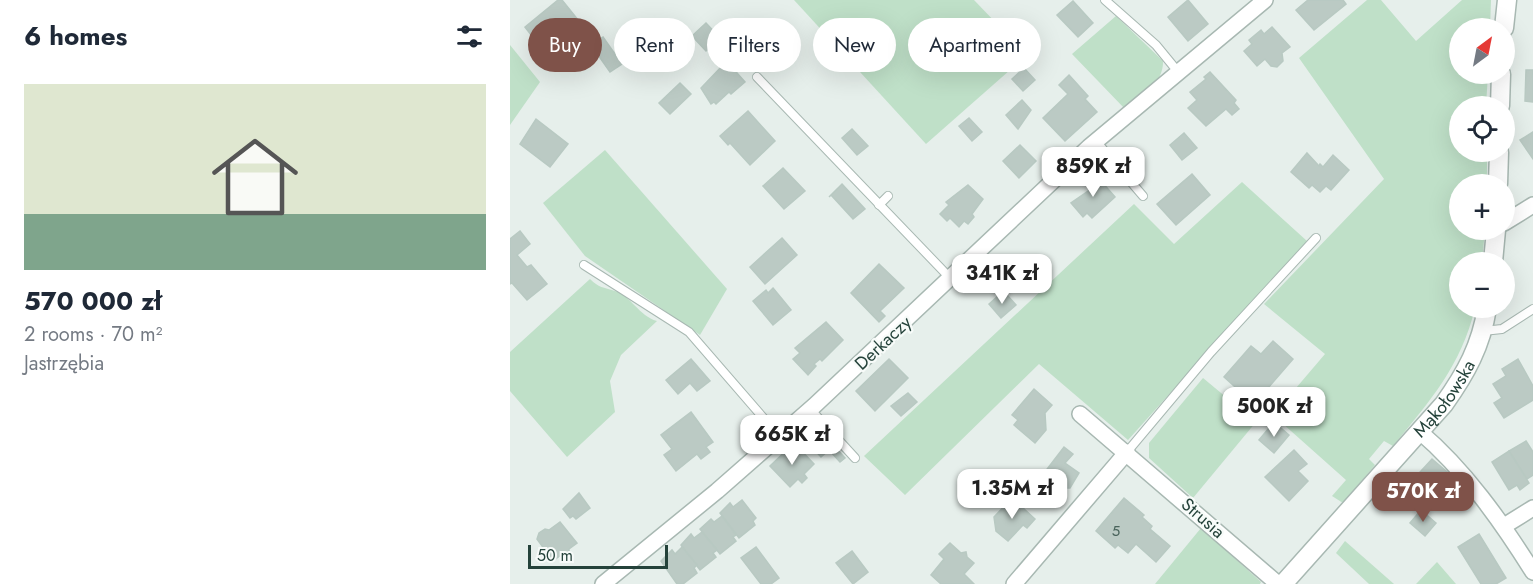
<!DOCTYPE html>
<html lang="en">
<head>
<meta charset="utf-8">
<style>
  body { margin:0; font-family:Jost,sans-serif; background:#f2f2f3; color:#1f2937; height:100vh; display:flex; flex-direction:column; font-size:22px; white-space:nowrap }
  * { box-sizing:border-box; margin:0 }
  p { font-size:20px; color:#747a83 }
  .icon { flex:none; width:33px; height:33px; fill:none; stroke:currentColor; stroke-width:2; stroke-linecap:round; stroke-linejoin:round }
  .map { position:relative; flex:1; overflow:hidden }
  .drawer { display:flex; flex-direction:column; background:#fff; width:510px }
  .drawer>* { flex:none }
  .banner { position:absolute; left:18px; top:18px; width:570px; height:54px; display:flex; gap:12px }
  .needle { width:39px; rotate:32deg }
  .controls { position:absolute; left:939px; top:18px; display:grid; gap:12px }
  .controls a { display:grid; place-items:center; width:66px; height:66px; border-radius:50%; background:#fff; box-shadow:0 6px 24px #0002; font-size:30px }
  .scale { position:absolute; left:18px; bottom:15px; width:140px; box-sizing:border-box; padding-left:6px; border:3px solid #24423a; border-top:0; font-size:16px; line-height:21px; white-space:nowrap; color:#24423a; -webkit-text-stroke:4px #f7fbf9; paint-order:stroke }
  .price { position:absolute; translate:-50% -51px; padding:0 14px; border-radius:12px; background:#fff; color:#222; font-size:20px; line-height:39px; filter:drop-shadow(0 2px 3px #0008) }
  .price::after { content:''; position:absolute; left:50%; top:36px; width:18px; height:14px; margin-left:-9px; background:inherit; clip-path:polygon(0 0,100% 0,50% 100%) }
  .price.current { background:#7f5249; color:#fff }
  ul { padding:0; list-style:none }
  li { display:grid; align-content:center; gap:12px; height:318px; padding:0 24px }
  li span { display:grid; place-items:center; height:186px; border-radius:0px; color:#555 }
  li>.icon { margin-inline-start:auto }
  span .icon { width:108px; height:108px; fill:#fffc; stroke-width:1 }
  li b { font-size:26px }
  h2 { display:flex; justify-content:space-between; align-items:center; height:72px; padding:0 24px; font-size:26px }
  .pill { padding:0 21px; border-radius:27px; background:#fff; box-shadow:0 6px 24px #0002; font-size:21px; line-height:54px }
  .pill.current { background:#7f5249; color:#fff }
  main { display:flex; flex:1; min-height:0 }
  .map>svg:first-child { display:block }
  .green { fill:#bfe0c8 }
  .building { fill:#bbcac4; stroke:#b8c9c2; stroke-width:1.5 }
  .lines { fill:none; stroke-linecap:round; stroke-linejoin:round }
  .service-casing { stroke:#a8b8b2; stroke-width:10 }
  .minor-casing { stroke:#a8b8b2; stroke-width:18 }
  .tertiary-casing { stroke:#a8b8b2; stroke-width:21 }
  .service { stroke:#fff; stroke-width:8 }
  .minor { stroke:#fff; stroke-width:15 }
  .tertiary { stroke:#fff; stroke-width:18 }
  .labels { text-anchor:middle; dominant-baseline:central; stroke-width:4.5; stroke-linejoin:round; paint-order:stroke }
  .number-label { font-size:15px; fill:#4a645c }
  .street-label { font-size:18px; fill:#24423a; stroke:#f7fbf9 }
</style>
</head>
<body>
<main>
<section class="drawer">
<h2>6 homes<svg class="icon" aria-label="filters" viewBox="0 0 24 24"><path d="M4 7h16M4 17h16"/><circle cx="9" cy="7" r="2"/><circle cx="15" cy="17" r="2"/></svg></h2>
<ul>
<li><span style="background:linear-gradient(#dfe7d0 70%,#7fa58c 0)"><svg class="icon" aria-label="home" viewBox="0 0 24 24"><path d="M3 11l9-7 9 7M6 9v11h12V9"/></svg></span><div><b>570 000 zł</b><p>2 rooms · 70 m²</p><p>Jastrzębia</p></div></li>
</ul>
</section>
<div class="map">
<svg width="1023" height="584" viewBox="0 0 1023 584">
  <rect width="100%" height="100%" fill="#e6efeb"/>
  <g class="green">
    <polygon points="284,0 464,0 517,55 416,144"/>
    <path d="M857,0H871L906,41L952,0H981L980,28H950V74H978L976,106H950V152H977V184H950V230H975L972,262H950V308H965C951,366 920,401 883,446L874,441L859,459L865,465L833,503L822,496L836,480L763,415L815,354L754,304L874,179L789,58Z"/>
    <path d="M606,16L653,61C654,83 631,96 615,109L562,54Z"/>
    <polygon points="0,45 30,82 0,125"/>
    <polygon points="95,150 217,289 190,335 75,256 33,203"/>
    <polygon points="732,182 797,241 618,440 529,364 395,495 354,456 624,204 664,244"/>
    <path d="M80,279C89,288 93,287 105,291C121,296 129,316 147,321L111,355L100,381L105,412L57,457L0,391V352Z"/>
    <polygon points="693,378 746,422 683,498 639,458 639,443"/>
    <polygon points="691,528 751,582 750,584 645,584"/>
    <polygon points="835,541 884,584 859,584 826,553"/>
    <polygon points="927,562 946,584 906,584"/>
  </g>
  <g class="building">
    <polygon points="48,0 52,0 68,20 32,49 15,27"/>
    <polygon points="678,0 698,24 678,41 658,17"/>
    <polygon points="798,0 833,0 836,4 804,30 786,10"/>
    <polygon points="563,1 583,23 568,37 547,15"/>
    <polygon points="146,20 168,44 147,64 124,39"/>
    <polygon points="196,23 210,38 196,51 182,36"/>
    <polygon points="762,27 780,47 772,53 773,61 767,67 761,66 755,59 747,66 734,51 742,44 739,40 751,30 754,34"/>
    <polygon points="93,37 112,64 100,72 81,45"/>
    <polygon points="219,64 235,82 221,94 219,92 206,104 204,102 201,104 191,88 212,66 214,68"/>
    <polygon points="514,68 525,80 513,91 502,79"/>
    <polygon points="1016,70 1023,70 1023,102 1015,101"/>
    <polygon points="700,72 726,100 724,103 729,109 722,115 716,109 696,126 678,108 687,100 680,92 696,79 694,77"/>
    <polygon points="559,75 578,96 575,99 587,112 555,141 533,118 558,94 549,85"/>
    <polygon points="170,83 181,94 160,114 149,103"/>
    <polygon points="512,100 521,110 508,129 496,115"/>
    <polygon points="238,111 265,141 240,165 220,143 218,145 210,136"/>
    <polygon points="459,118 472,132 462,141 449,126"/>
    <polygon points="26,119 58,144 40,167 10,144"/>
    <polygon points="342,129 358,146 347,155 332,138"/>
    <polygon points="1023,132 1023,159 1010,140"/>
    <polygon points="674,133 687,148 672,160 660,145"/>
    <polygon points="510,145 526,161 509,178 493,161"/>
    <polygon points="797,153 809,166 810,164 813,167 823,155 839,170 821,190 816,186 810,192 802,185 799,188 781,172"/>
    <polygon points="273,168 295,191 274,209 253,186"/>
    <polygon points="584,173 605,197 582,218 577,213 573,217 561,203 581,189 575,182"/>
    <polygon points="682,174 700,195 666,225 647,204"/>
    <polygon points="332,184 355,209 343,219 321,195 319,197"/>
    <polygon points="458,185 473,199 462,214 464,217 458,224 454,221 449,227 440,218 437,221 430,214 439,205 436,202"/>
    <polygon points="10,231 20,244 7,255 17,267 21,265 37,284 17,300 2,283 0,284 0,239"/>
    <polygon points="272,238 287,255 255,284 240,267"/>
    <polygon points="516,255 531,272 508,291 502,284 498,288 496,285 500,281 490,270 502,259 506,263"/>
    <polygon points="369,264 394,288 370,311 375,316 369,322 341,293"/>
    <polygon points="263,288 281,310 263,325 243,301 256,290 258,293"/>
    <polygon points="489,295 492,299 497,295 506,305 491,318 479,304"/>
    <polygon points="316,322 333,340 312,361 310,359 304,364 306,366 298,375 283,359 290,353 285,348"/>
    <polygon points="763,341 783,359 744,404 714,377 741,346 751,354"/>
    <polygon points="181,359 200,381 187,391 180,383 168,394 156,380"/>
    <polygon points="379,359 398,378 365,411 346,391"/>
    <polygon points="1008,359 1023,386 1023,400 994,418 984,403 992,398 983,384 996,376 992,369"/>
    <polygon points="524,389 542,405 535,413 536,430 525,443 504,425 508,420 502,415"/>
    <polygon points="398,393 407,402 391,416 381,406"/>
    <polygon points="181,412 203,442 196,447 200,452 191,459 187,454 166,471 154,455 162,449 151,435"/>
    <polygon points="764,422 779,435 764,453 749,440"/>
    <polygon points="312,433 335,458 330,462 319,450 311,457 300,445"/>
    <polygon points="1016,441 1023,452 1023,475 1017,479 999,451"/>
    <polygon points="284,443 304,464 294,474 297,478 292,483 288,479 280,487 260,466"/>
    <polygon points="554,447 563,454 555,463 569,473 560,488 556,488 551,494 545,488 541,492 528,481"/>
    <polygon points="784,450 797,464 788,471 798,481 779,501 755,477"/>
    <polygon points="999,451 1019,483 1010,490 1007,485 999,490 982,462"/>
    <polygon points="922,459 942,476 916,504 904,494 909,489 901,482"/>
    <polygon points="69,493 80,508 66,519 63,516 60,518 53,509"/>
    <polygon points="502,498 525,519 517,528 513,525 498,541 486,531 484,517"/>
    <polygon points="614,498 634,515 632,517 642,526 640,529 660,546 646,562 626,544 618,553 608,545 605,548 586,531"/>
    <polygon points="232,500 246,518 243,521 245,525 229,538 210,513 220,503 223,507"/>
    <polygon points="911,510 926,523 915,536 900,523"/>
    <polygon points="212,516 226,535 223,537 226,541 210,554 190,529 201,519 204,522"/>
    <polygon points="50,522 67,543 59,549 59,554 56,557 51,555 43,561 27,539 29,533 35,529 39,530"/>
    <polygon points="192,532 207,550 203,553 206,557 190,570 171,545 181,534 184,538"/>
    <polygon points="969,534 996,578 986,584 971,584 948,547"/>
    <polygon points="440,543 451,553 456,552 457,557 464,563 454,574 464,584 431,584 421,575 434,559 429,554"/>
    <polygon points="172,547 187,565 184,568 187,573 173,584 167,584 151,561 162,550 165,554"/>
    <polygon points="246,547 269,578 261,584 251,584 231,558"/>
    <polygon points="342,551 358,572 343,584 326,563"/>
  </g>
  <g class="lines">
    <defs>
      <g id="service">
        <polyline points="595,0 646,45 669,73"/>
        <polyline points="247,77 441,279"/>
        <polyline points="586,141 633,196"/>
        <polyline points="369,205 378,196"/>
        <polyline points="74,265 179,332 269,436"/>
        <polyline points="973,331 992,329 1023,309"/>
        <polyline points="300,409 345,458"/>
        <polyline points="617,452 701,352 806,238"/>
      </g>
      <g id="minor">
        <polyline points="994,223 1023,205"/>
        <polyline points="570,414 768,584"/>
        <path d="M909,431C955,470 991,521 1023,572"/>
        <polyline points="994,526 1023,508"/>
        <polyline points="93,584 207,491 304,406 579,147 755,0"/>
        <polyline points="504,584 617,452"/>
      </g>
      <g id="tertiary">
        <polyline points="994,28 997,0"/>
        <polyline points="990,106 991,74"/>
        <polyline points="988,184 989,152"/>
        <polyline points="983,262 986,230"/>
        <path id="s1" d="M773,584L934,404C956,373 971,346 977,308"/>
      </g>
    </defs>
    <use href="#service" class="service-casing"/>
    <use href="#minor" class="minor-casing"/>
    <use href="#tertiary" class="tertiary-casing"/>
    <use href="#service" class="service"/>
    <use href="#minor" class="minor"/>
    <use href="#tertiary" class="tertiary"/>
  </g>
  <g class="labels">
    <g class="number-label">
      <text x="606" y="531">5</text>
    </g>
    <g class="street-label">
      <text transform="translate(373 343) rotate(-43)">Derkaczy</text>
      <text stroke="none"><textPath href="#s1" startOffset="246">Mąkołowska</textPath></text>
      <text transform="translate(693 518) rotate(41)">Strusia</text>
    </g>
  </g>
</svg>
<div class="controls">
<a><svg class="needle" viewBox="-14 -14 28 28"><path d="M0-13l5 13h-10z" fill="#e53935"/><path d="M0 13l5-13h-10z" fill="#747a83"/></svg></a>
<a><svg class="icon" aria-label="locate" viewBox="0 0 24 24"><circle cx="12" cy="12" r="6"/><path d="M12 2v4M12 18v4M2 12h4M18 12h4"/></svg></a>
<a>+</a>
<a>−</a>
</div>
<div class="scale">50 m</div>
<b class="price" style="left:583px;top:198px">859K zł</b>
<b class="price" style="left:492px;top:305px">341K zł</b>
<b class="price" style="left:764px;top:438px">500K zł</b>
<b class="price" style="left:282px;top:466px">665K zł</b>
<b class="price" style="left:502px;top:520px">1.35M zł</b>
<b class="price current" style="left:913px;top:523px">570K zł</b>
<div class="banner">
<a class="pill current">Buy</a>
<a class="pill">Rent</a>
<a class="pill">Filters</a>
<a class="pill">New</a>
<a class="pill">Apartment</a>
</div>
</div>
</main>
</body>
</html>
